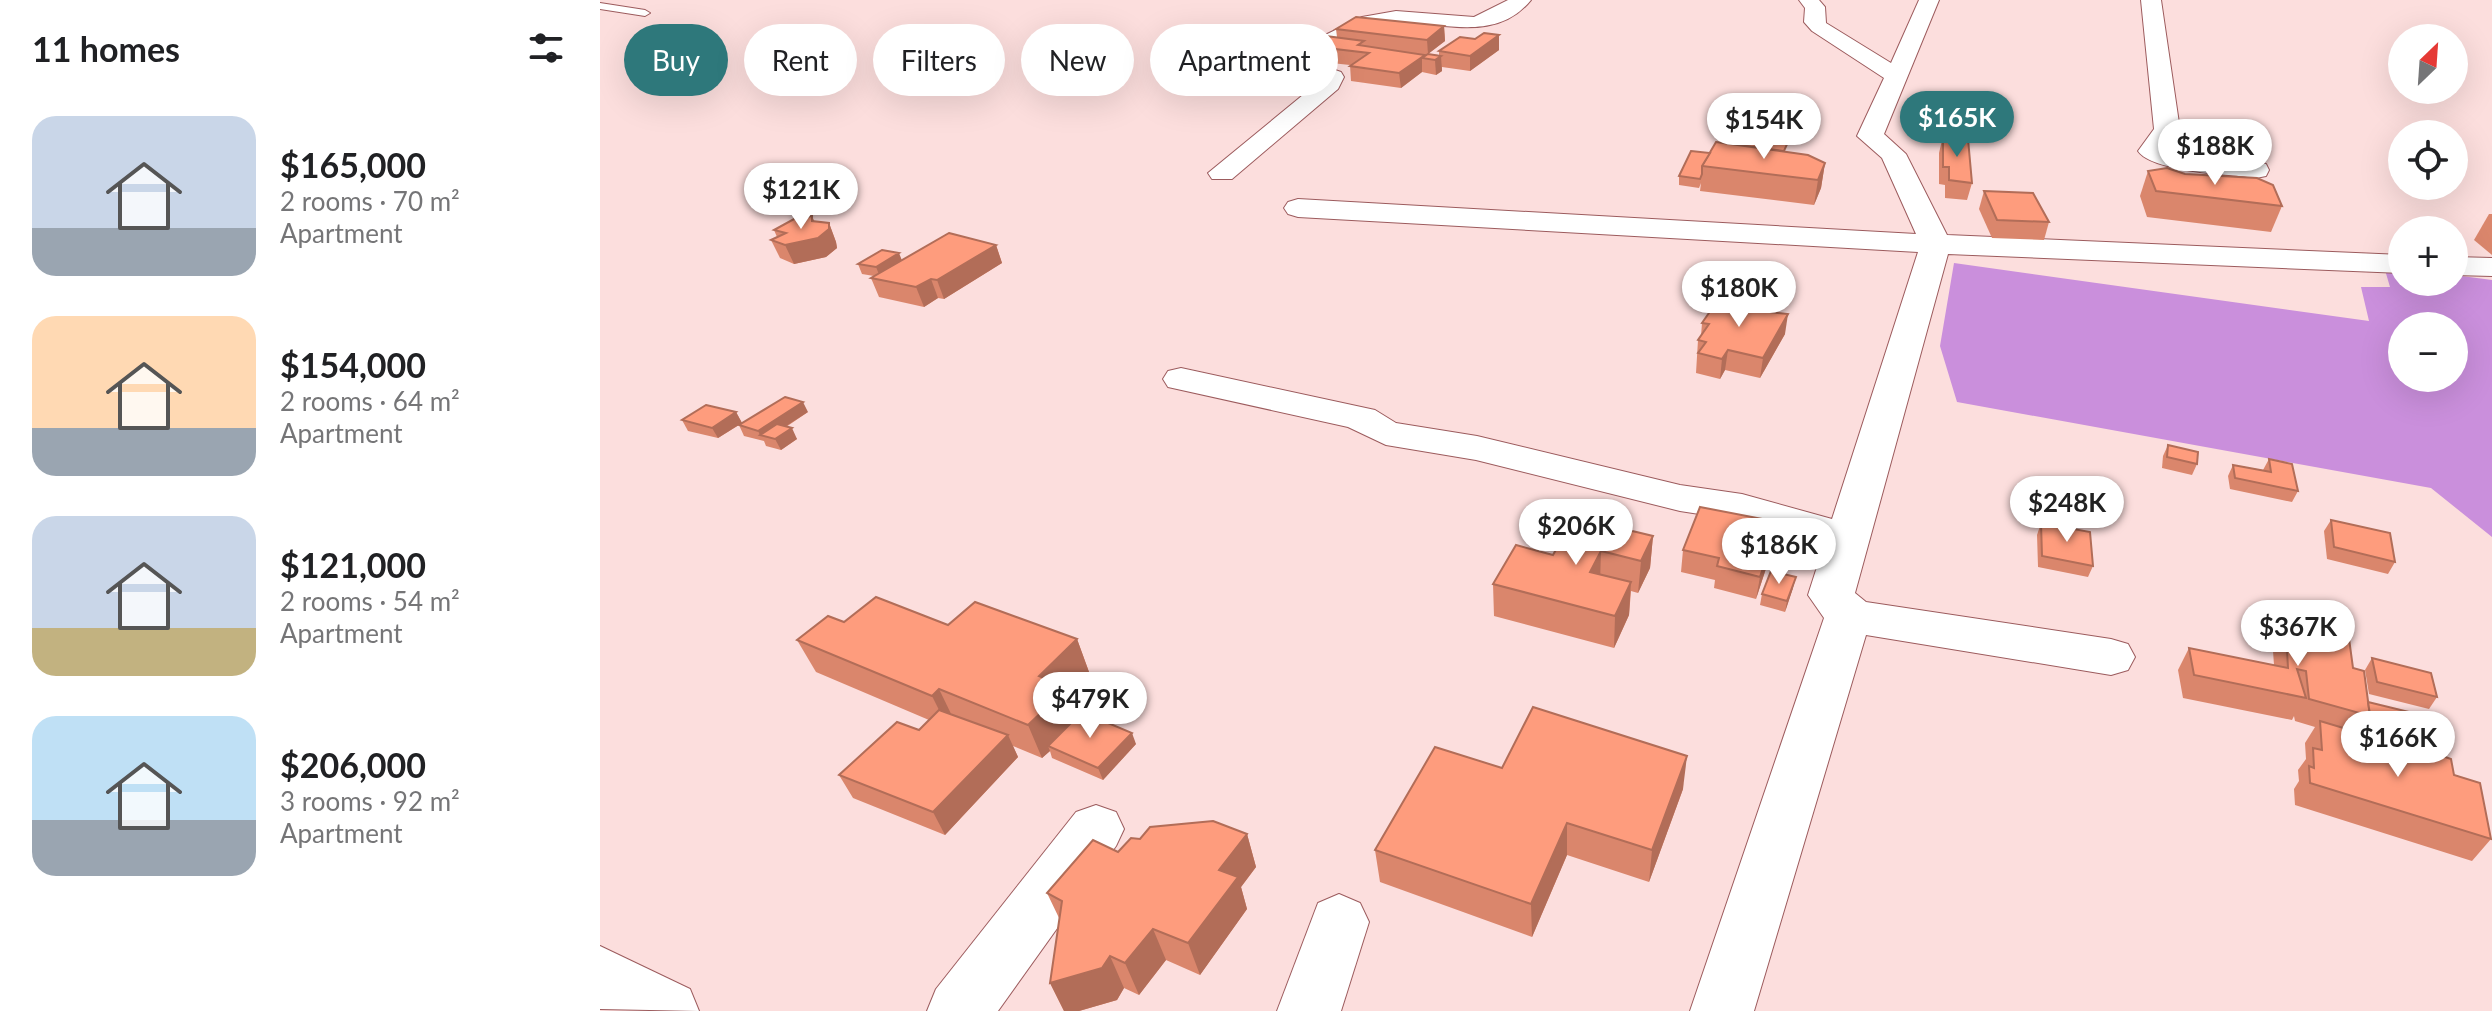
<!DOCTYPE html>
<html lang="en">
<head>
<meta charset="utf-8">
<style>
  body { margin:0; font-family:Lato,sans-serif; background:#f6f6f6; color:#202124; height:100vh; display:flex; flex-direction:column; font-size:30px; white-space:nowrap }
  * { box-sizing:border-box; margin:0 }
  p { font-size:26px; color:#757577 }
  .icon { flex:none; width:44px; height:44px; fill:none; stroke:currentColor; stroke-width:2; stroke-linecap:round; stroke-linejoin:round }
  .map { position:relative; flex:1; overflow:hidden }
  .panel { display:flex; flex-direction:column; background:#fff; width:600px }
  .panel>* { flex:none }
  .hud { position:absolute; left:24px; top:24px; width:760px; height:72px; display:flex; gap:16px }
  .needle { width:52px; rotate:25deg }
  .controls { position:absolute; left:1788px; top:24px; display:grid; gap:16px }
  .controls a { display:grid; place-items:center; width:80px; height:80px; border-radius:50%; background:#fff; box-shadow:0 8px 32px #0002; font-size:40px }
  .price { position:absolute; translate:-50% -68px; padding:0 18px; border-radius:28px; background:#fff; color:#222; font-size:26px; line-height:52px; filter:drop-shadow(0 2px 4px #0008) }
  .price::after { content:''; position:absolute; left:50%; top:48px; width:24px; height:18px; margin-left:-12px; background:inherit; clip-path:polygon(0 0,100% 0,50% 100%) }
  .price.selected { background:#2e787b; color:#fff }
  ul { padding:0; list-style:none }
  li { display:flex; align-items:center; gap:24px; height:200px; padding:0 32px }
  li span { display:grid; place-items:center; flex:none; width:224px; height:160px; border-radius:24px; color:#555 }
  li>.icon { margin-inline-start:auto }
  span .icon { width:96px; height:96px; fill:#fffc; stroke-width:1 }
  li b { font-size:34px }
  h2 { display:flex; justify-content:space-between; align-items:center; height:96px; padding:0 32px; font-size:34px }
  .pill { padding:0 28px; border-radius:36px; background:#fff; box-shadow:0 8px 32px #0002; font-size:28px; line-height:72px }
  .pill.selected { background:#2e787b; color:#fff }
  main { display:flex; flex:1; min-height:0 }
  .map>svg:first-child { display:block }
  .forest { fill:#ca8fdc; fill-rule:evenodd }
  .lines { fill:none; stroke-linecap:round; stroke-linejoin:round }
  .service-casing { stroke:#9c5b5d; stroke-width:2 }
  .minor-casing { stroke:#9c5b5d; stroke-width:2 }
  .service { fill:#fff; fill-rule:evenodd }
  .minor { fill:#fff; fill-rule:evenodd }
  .wall { fill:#da866c }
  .shaded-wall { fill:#b26d58 }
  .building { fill:#fe9c7d; stroke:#b26d58; stroke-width:2 }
</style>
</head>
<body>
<main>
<section class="panel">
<h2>11 homes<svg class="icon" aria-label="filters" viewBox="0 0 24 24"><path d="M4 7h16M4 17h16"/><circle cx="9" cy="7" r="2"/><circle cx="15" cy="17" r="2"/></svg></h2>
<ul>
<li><span style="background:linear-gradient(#c9d6e8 70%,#9aa5b1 0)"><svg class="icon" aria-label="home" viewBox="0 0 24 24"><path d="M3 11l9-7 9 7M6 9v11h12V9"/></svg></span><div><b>$165,000</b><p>2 rooms · 70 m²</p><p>Apartment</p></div></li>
<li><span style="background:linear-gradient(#ffd9b3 70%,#9aa5b1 0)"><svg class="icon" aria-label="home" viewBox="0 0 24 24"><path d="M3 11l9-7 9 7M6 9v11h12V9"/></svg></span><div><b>$154,000</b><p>2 rooms · 64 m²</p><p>Apartment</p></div></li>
<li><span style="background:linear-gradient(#c9d6e8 70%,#c2b280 0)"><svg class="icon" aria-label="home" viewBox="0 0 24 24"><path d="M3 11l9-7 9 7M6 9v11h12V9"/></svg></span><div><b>$121,000</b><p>2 rooms · 54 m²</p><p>Apartment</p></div></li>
<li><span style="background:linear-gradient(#bfe0f5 65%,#9aa5b1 0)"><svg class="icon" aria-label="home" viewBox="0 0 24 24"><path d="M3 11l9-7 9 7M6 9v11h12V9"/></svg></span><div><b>$206,000</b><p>3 rooms · 92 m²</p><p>Apartment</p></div></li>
</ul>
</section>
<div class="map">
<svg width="1892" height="1011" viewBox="0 0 1892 1011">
  <rect width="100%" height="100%" fill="#fcdedd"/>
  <path class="forest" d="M1354,263L1769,321L1761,287H1790L1785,270L1802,271V282H1854V275L1892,280V537L1831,488L1357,402L1340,346ZM1802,326H1854V378H1802Z"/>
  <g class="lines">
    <defs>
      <polygon id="service" points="0,3 45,10 50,13 45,16 0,9"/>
      <g id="minor">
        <path d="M908,0H931C892,48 833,16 783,25C757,29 733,47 712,62L741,72L744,77L738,89L632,179H612L608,173L720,81L691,70L688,65L693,55L715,40L762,17L796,11L874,17Z"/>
        <polygon points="1199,0 1219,0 1225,7 1226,23 1291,63 1319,0 1339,0 1284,134 1306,154 1347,235 1802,255 1802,273 1348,254 1255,593 1266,602 1511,639 1528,644 1535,657 1528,670 1511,675 1266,635 1154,1011 1090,1011 1224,618 1208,595 1224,545 1138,520 1080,511 876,460 786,445 748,427 568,387 563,379 568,371 581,368 775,410 796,423 877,436 1080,485 1142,494 1232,519 1318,252 698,217 688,214 684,208 688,202 698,199 1316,234 1282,158 1257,136 1284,78 1212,31 1204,22 1205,8"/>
        <path d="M1541,0H1561L1580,130L1566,148L1666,164L1669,170L1666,176L1656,178C1630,174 1552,172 1538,151L1554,129Z"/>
        <polygon points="1854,257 1892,258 1892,276 1854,275"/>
        <polygon points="496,805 516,812 524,829 516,846 398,1011 327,1011 336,989 476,812"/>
        <polygon points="739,894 760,903 769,922 741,1011 677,1011 718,903"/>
        <polygon points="0,946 90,989 99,1011 0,1009"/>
      </g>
    </defs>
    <use href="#service" class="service-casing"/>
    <use href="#minor" class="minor-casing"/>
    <use href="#service" class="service"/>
    <use href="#minor" class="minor"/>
  </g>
  <g class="wall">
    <polygon points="844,26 845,41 828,54 839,55 839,51 899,50 870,71 842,67 842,71 836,75 822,72 801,88 751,81 750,65 703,60 701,45 737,37 736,29"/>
    <polygon points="1343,136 1372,183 1367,200 1345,198 1345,185 1339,184 1339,153"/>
    <polygon points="1129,144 1186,152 1225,163 1221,188 1214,205 1100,191 1101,183 1099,188 1079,185 1079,176 1110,153"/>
    <polygon points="1548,171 1682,206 1671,232 1547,217 1540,196"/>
    <polygon points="1384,191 1449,222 1444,240 1392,238 1379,209"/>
    <polygon points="1889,214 1892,214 1892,255 1874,240"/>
    <polygon points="212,216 214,222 229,223 236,242 237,248 226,257 194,264 180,258 171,240 177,237 174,230"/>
    <polygon points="396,245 402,263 344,299 338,298 324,307 279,297 271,278 274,276 262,274 258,264 302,260"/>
    <polygon points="1154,311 1185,334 1160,378 1125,370 1120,379 1096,373 1098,340 1101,336 1102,323"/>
    <polygon points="136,412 142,423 118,438 88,431 82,420"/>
    <polygon points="208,412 186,427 197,439 181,450 166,446 164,441 144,436 139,425"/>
    <polygon points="1568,445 1597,464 1592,475 1562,468 1563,456"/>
    <polygon points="1669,459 1698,491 1692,502 1630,489 1628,476 1633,465 1663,470"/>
    <polygon points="1731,520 1795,562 1788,574 1727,559 1724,531"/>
    <polygon points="1178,522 1174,544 1156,599 1114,588 1115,580 1081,572 1083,550"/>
    <polygon points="1441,523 1493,566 1488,577 1438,567 1437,535"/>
    <polygon points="1053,536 1050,568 1038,593 1031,591 1029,615 1014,648 894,616 893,584 953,555"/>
    <polygon points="1193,588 1185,612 1160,605 1162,594"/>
    <polygon points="1685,615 1753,668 1768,702 1849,746 1842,756 1891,839 1872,861 1695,805 1694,789 1699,781 1698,770 1706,759 1705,743 1715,727 1695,721 1694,716 1692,720 1583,698 1578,670 1589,648 1674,665 1672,637"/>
    <polygon points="244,622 477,639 489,672 469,691 479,715 536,744 503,780 452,758 450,751 442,758 413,746 418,757 345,835 253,798 239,775 319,730 329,720 216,672 197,640"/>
    <polygon points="1772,658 1837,697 1829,709 1769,694 1765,670"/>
    <polygon points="902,768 1083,789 1049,882 967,855 932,937 780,882 775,850"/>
    <polygon points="647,834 656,867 641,887 647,909 600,975 566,960 539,995 524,988 517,1000 479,1011 464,1011 450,983 460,920 447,893 540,839"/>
  </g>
  <g class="shaded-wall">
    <polygon points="844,26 845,41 828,54 827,40"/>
    <polygon points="899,35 899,50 870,71 870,56"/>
    <polygon points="825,55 822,58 822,72 801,88 799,73"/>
    <polygon points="841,56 842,71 836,75 835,60"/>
    <polygon points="1225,163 1221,188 1214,205 1218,180"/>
    <polygon points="212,216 220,235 229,223 236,242 237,248 226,257 194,264 185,245"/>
    <polygon points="396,245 402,263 344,299 337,280"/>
    <polygon points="299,253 303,263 280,277 276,267"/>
    <polygon points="331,279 338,298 324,307 316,287"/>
    <polygon points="1188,314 1185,334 1160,378 1163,358"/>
    <polygon points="1128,350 1125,370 1120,379 1122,359"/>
    <polygon points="203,402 208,412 169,437 160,435 163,441 158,431"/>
    <polygon points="136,412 142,423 118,438 112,428"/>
    <polygon points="192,428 197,439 181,450 175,439"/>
    <polygon points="1178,522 1174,544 1156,599 1160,577"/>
    <polygon points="1053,536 1050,568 1038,593 1041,561"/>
    <polygon points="1001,551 1000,583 990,572"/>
    <polygon points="1196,577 1193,588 1185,612 1187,601"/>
    <polygon points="1031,582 1029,615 1014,648 1015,616"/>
    <polygon points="477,639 489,672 469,691 480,720 448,746 450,751 442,758 428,725 439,676"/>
    <polygon points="339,689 355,722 348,728 332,696"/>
    <polygon points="532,733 536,744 503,780 498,768"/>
    <polygon points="408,735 418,757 345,835 333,812"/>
    <polygon points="1087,756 1083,789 1049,882 1052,850"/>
    <polygon points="967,823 967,855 932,937 931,904"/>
    <polygon points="647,834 656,867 641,887 647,909 600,975 588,943 619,870"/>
    <polygon points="553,929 566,960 539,995 525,963"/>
    <polygon points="510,956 524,988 517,1000 479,1011 464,1011 450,983"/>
  </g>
  <g class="building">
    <polygon points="756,17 844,26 827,40 736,29"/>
    <polygon points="884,33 899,35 870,56 839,51 860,37 875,39"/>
    <polygon points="718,35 764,41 758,45 825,55 799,73 750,66 769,53 701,45"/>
    <polygon points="828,54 841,56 835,60 822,58"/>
    <polygon points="1133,135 1188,142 1184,151 1129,144"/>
    <polygon points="1343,136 1368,139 1372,183 1349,180 1349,167 1343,167"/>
    <polygon points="1116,142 1208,155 1225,163 1218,180 1102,166"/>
    <polygon points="1091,151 1110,153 1102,166 1102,174 1100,179 1079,176"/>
    <polygon points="1567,168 1585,174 1657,178 1673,185 1682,206 1556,191 1548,171"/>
    <polygon points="1384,191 1433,193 1449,222 1397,220"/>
    <polygon points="212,216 212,221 229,223 229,229 218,238 185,245 171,240 186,233 174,230 194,219"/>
    <polygon points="349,233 396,245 337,280 331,279 316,287 271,278"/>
    <polygon points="282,250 299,253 276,267 258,264"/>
    <polygon points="1120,297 1155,304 1151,310 1188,314 1163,358 1128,350 1122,359 1098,353 1106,342 1098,340 1109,324 1102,323"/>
    <polygon points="185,397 203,402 158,431 139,425"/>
    <polygon points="106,405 136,412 112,428 82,420"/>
    <polygon points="177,424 192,428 175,439 160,435"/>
    <polygon points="1568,445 1598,452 1597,464 1567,457"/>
    <polygon points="1669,459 1692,464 1698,491 1635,478 1633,465 1671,472"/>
    <polygon points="1100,507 1178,522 1160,577 1117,566 1119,558 1083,550"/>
    <polygon points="974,517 1053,536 1041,561 1001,551 990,572 1031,582 1015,616 893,584 916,545 953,555"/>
    <polygon points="1731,520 1790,533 1795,562 1734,547"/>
    <polygon points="1441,523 1490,532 1493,566 1442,556"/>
    <polygon points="1171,571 1196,577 1187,601 1162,594"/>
    <polygon points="276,597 348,625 375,602 477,639 439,676 468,687 428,725 339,689 332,696 197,640 228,616 244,622"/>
    <polygon points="1685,615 1748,631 1753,668 1764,671 1770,716 1709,699 1706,671 1697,669 1706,698 1594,675 1589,648 1688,668"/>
    <polygon points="1772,658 1831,673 1837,697 1777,682"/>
    <polygon points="1768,702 1842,720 1849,746 1772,727"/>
    <polygon points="933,707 1087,756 1052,850 967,823 931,904 775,850 835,747 902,768"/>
    <polygon points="339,710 408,735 333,812 239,775 297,722 319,730"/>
    <polygon points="482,712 532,733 498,768 448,746"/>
    <polygon points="1720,721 1780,739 1780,734 1851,759 1854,775 1880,783 1891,839 1710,783 1709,766 1714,768 1713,748 1722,750"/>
    <polygon points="613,821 647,834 619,870 638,877 588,943 553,929 525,963 510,956 502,968 450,983 462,901 447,893 493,840 518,852 531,838 540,839 550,827"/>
  </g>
</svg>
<div class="controls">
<a><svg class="needle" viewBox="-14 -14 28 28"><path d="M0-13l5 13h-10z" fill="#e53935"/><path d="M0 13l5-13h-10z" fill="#757577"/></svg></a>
<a><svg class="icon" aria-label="locate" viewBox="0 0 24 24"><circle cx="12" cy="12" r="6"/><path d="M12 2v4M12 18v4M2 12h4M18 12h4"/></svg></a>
<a>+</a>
<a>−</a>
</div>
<b class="price selected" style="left:1357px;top:159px">$165K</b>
<b class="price" style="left:1164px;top:161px">$154K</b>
<b class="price" style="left:1615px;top:187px">$188K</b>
<b class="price" style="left:201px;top:231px">$121K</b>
<b class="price" style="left:1139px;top:329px">$180K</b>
<b class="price" style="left:1467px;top:544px">$248K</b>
<b class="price" style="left:976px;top:567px">$206K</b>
<b class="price" style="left:1179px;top:586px">$186K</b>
<b class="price" style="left:1698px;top:668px">$367K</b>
<b class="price" style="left:490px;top:740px">$479K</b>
<b class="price" style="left:1798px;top:779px">$166K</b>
<div class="hud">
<a class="pill selected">Buy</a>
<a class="pill">Rent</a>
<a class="pill">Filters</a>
<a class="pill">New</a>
<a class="pill">Apartment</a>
</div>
</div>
</main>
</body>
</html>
